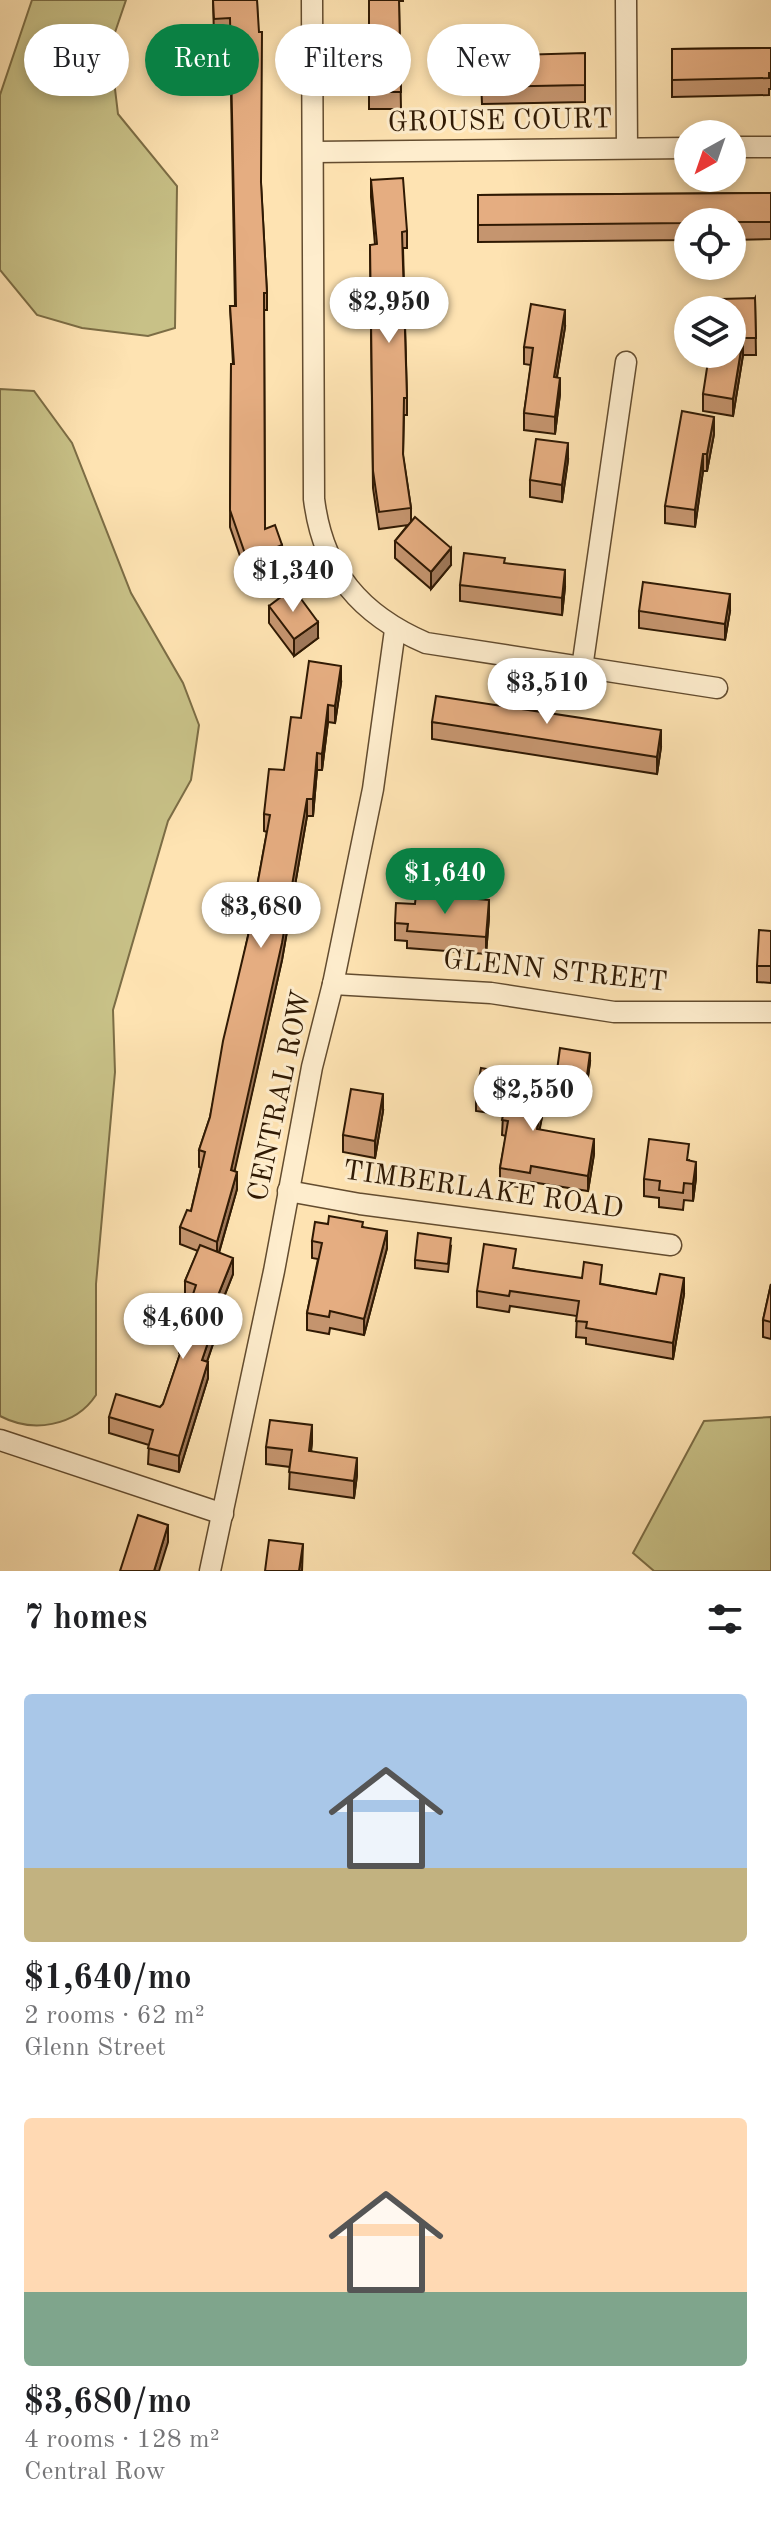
<!DOCTYPE html>
<html lang="en">
<head>
<meta charset="utf-8">
<style>
  body { margin:0; font-family:"Old Standard TT",serif; background:#f2f2f2; color:#202124; height:100vh; display:flex; flex-direction:column; font-size:30px; white-space:nowrap }
  * { box-sizing:border-box; margin:0 }
  p { font-size:26px; color:#757577 }
  .icon { flex:none; width:44px; height:44px; fill:none; stroke:currentColor; stroke-width:2; stroke-linecap:round; stroke-linejoin:round }
  .map { position:relative; height:1571px; overflow:hidden }
  .details { display:flex; flex-direction:column; background:#fff; flex:1 }
  .details>* { flex:none }
  .guide { position:absolute; left:24px; top:24px; width:724px; height:72px; display:flex; gap:16px }
  .needle { width:52px; rotate:220deg }
  .controls { position:absolute; left:674px; top:120px; display:grid; gap:16px }
  .controls a { display:grid; place-items:center; width:72px; height:72px; border-radius:50%; background:#fff; box-shadow:0 4px 12px #0003; font-size:40px }
  .price { position:absolute; translate:-50% -68px; padding:0 18px; border-radius:28px; background:#fff; color:#222; font-size:26px; line-height:52px; filter:drop-shadow(0 2px 4px #0008) }
  .price::after { content:''; position:absolute; left:50%; top:48px; width:24px; height:18px; margin-left:-12px; background:inherit; clip-path:polygon(0 0,100% 0,50% 100%) }
  .price.selected { background:#0b8043; color:#fff }
  ul { padding:0; list-style:none }
  li { display:grid; align-content:center; gap:16px; height:424px; padding:0 24px }
  li span { display:grid; place-items:center; height:248px; border-radius:8px; color:#555 }
  li>.icon { margin-inline-start:auto }
  span .icon { width:144px; height:144px; fill:#fffc; stroke-width:1 }
  li b { font-size:34px }
  h2 { display:flex; justify-content:space-between; align-items:center; height:96px; padding:0 24px; font-size:34px }
  .chip { padding:0 28px; border-radius:36px; background:#fff; box-shadow:0 4px 12px #0003; font-size:28px; line-height:72px }
  .chip.selected { background:#0b8043; color:#fff }
  .map>svg:first-child { display:block }
  .green { fill:#c8c187; stroke:#7c6d45; stroke-width:2 }
  .lines { fill:none; stroke-linecap:round; stroke-linejoin:round }
  .street-casing { stroke:#634c2f; stroke-width:23 }
  .street { stroke:#feedcd; stroke-width:20 }
  .wall { fill:#c5956f; stroke:#2f1903; stroke-width:2 }
  .shaded-wall { fill:#a0795a; stroke:#2f1903; stroke-width:2 }
  .building { fill:#e5ad81; stroke:#2f1903; stroke-width:2 }
  .labels { text-anchor:middle; dominant-baseline:central; stroke-width:6; stroke-linejoin:round; paint-order:stroke }
  .street-label { font-size:28px; fill:#2f1903; stroke:#feedcd }
</style>
</head>
<body>
<div class="map">
<svg width="771" height="1571" viewBox="0 0 771 1571">
  <rect width="100%" height="100%" fill="#fee3b2"/>
  <filter id="stains"><feTurbulence type="fractalNoise" baseFrequency=".0025" numOctaves="4"/><feColorMatrix values="0 0 0 0 .2 0 0 0 0 .09 0 0 0 0 .02 0 0 0 .5 -.17"/></filter>
  <radialGradient id="worn" r=".72"><stop offset=".6" stop-color="#630" stop-opacity="0"/><stop offset="1" stop-color="#630" stop-opacity=".3"/></radialGradient>
  <g class="green">
    <polygon points="32,0 126,0 110,47 118,114 177,186 175,328 148,336 82,328 37,315 0,270 0,95"/>
    <path d="M0,389L34,391L72,443L131,593L183,683L199,725L191,780L168,821L113,1010L115,1072L96,1284V1395C75,1427 32,1433 0,1416Z"/>
    <polygon points="771,1417 771,1571 654,1571 633,1553 704,1421"/>
  </g>
  <g class="lines">
    <defs>
      <g id="street">
        <path d="M312,0L314,499C323,572 361,615 426,643L717,688"/>
        <polyline points="626,0 627,148"/>
        <polyline points="732,147 771,147"/>
        <polyline points="314,152 688,148"/>
        <polyline points="582,668 626,362"/>
        <polyline points="333,984 491,993 614,1012 771,1012"/>
        <polyline points="288,1191 360,1204 671,1245"/>
        <polyline points="0,1440 223,1514"/>
        <polyline points="210,1571 274,1271 312,1067 333,984 373,789 395,630"/>
      </g>
    </defs>
    <use href="#street" class="street-casing"/>
    <use href="#street" class="street"/>
  </g>
  <g class="wall">
    <polygon points="213,0 257,0 261,184 267,293 267,310 264,310 265,529 282,545 282,580 252,591 230,527 231,364 233,364 230,306 235,306 230,35 214,36"/>
    <polygon points="369,0 403,0 403,1 399,1 401,109 369,109"/>
    <polygon points="771,48 771,89 769,89 769,95 672,97 672,49"/>
    <polygon points="480,56 585,85 585,102 482,104"/>
    <polygon points="371,180 407,231 407,248 403,248 407,398 407,415 404,415 403,456 411,508 411,521 451,565 431,589 395,558 395,541 408,525 379,529 373,488 370,245 375,245 371,197"/>
    <polygon points="771,193 771,239 732,240 732,222 688,222 688,240 478,242 478,195"/>
    <polygon points="755,298 756,355 743,355 733,416 703,411 703,394"/>
    <polygon points="565,327 557,377 560,394 555,434 524,430 524,413 531,365 524,364 524,347"/>
    <polygon points="714,434 707,471 703,471 695,527 665,523 665,506"/>
    <polygon points="568,460 562,502 530,497 530,480"/>
    <polygon points="460,585 565,587 562,615 460,601"/>
    <polygon points="269,606 318,638 294,656 269,623"/>
    <polygon points="639,611 730,611 725,640 639,628"/>
    <polygon points="341,683 335,723 328,722 322,770 317,770 313,816 307,816 282,960 234,1171 237,1189 219,1253 233,1274 219,1310 219,1326 207,1362 208,1378 179,1472 148,1464 149,1445 109,1433 109,1417 160,1407 163,1404 180,1354 179,1353 179,1337 191,1299 185,1297 185,1281 198,1251 180,1244 180,1227 191,1211 201,1168 199,1167 199,1150 210,1117 248,936 267,832 264,831 264,814 284,770 301,718"/>
    <polygon points="432,722 661,747 657,774 432,739"/>
    <polygon points="489,917 486,954 407,948 407,941 395,940 395,923"/>
    <polygon points="771,931 771,983 757,982 757,966"/>
    <polygon points="590,1062 586,1091 556,1087 556,1078"/>
    <polygon points="510,1088 509,1096 542,1117 539,1130 594,1154 588,1191 531,1182 530,1189 500,1184 500,1168 506,1136 502,1135 503,1115 476,1111 476,1096"/>
    <polygon points="383,1111 375,1158 343,1152 343,1135"/>
    <polygon points="689,1160 696,1178 693,1201 684,1200 683,1210 659,1207 659,1198 644,1196 644,1179"/>
    <polygon points="328,1224 363,1227 387,1248 364,1335 330,1328 329,1334 307,1330 307,1313 318,1259 312,1258 312,1241"/>
    <polygon points="451,1246 448,1272 415,1268 415,1260"/>
    <polygon points="515,1268 656,1294 684,1294 673,1359 586,1344 586,1338 576,1337 577,1316 510,1306 509,1312 477,1307 477,1291"/>
    <polygon points="771,1284 771,1339 763,1337 763,1320"/>
    <polygon points="312,1442 311,1451 357,1475 354,1498 289,1489 290,1467 266,1464 266,1447"/>
  </g>
  <g class="shaded-wall">
    <polygon points="565,310 565,327 554,394 554,377"/>
    <polygon points="743,338 743,355 733,416 733,399"/>
    <polygon points="560,378 560,394 555,434 555,417"/>
    <polygon points="714,417 714,434 707,471 707,454"/>
    <polygon points="568,443 568,460 562,502 562,485"/>
    <polygon points="703,454 703,471 695,527 695,510"/>
    <polygon points="282,545 282,562 277,547"/>
    <polygon points="451,548 451,565 431,589 431,572"/>
    <polygon points="282,564 282,580 252,591 252,574"/>
    <polygon points="565,570 565,587 562,615 562,598"/>
    <polygon points="730,594 730,611 725,640 725,624"/>
    <polygon points="318,622 318,638 294,656 294,639"/>
    <polygon points="341,666 341,683 335,723 335,706"/>
    <polygon points="328,705 328,722 322,770 322,754"/>
    <polygon points="661,730 661,747 657,774 657,757"/>
    <polygon points="317,753 317,770 313,816 313,799"/>
    <polygon points="307,799 307,816 282,960 231,1187 231,1170"/>
    <polygon points="489,900 489,917 486,954 486,937"/>
    <polygon points="590,1053 590,1062 586,1091 586,1083"/>
    <polygon points="510,1073 510,1088 506,1110 506,1095"/>
    <polygon points="383,1094 383,1111 375,1158 375,1141"/>
    <polygon points="542,1101 542,1117 537,1144 537,1129"/>
    <polygon points="594,1139 594,1154 588,1191 588,1176"/>
    <polygon points="696,1162 696,1178 693,1201 693,1184"/>
    <polygon points="237,1172 237,1189 217,1259 217,1242"/>
    <polygon points="387,1231 387,1248 364,1335 364,1319"/>
    <polygon points="233,1258 233,1274 213,1324 213,1308"/>
    <polygon points="684,1278 684,1294 673,1359 673,1343"/>
    <polygon points="219,1310 219,1326 202,1376 202,1360"/>
    <polygon points="208,1362 208,1378 179,1472 179,1456"/>
    <polygon points="312,1425 312,1442 309,1468 309,1451"/>
    <polygon points="357,1458 357,1475 354,1498 354,1481"/>
    <polygon points="168,1525 168,1542 159,1571 154,1571"/>
    <polygon points="303,1544 302,1571 299,1571"/>
  </g>
  <g class="building">
    <polygon points="213,0 257,0 259,32 262,32 261,182 267,293 264,293 265,529 275,525 282,545 277,547 282,564 252,574 230,510 231,364 234,364 230,306 236,306 230,18 214,19"/>
    <polygon points="369,0 399,0 401,92 369,92"/>
    <polygon points="771,48 771,73 769,73 769,78 672,80 672,49"/>
    <polygon points="585,53 585,85 482,87 480,56"/>
    <polygon points="403,178 407,231 402,232 407,398 404,398 403,454 411,508 379,512 373,471 370,245 377,244 371,180"/>
    <polygon points="771,193 771,222 688,222 688,223 478,225 478,195"/>
    <polygon points="755,298 756,338 743,338 733,399 703,394 709,355 723,358 723,354 732,354 732,310 722,310 722,299"/>
    <polygon points="531,304 565,310 554,377 560,378 555,417 524,413 533,348 524,347"/>
    <polygon points="682,411 714,417 707,454 703,454 695,510 665,506"/>
    <polygon points="536,439 568,443 562,485 530,480"/>
    <polygon points="415,517 451,548 431,572 395,541"/>
    <polygon points="464,553 505,558 504,563 565,570 562,598 460,585"/>
    <polygon points="643,582 730,594 725,624 639,611"/>
    <polygon points="293,588 318,622 294,639 269,606"/>
    <polygon points="309,661 341,666 335,706 328,705 322,754 317,753 313,799 307,799 282,943 231,1170 237,1172 217,1242 180,1227 187,1210 191,1211 205,1152 199,1150 210,1117 223,1041 248,936 270,815 264,814 269,769 284,770 291,717 301,718"/>
    <polygon points="436,696 661,730 657,757 432,722"/>
    <polygon points="416,894 489,900 486,937 407,931 408,924 395,923 396,903 415,904"/>
    <polygon points="759,930 771,931 771,966 757,966"/>
    <polygon points="560,1048 590,1053 586,1083 556,1078"/>
    <polygon points="481,1068 510,1073 506,1095 542,1101 537,1129 594,1139 588,1176 531,1166 530,1173 500,1168 508,1121 502,1120 506,1101 476,1096"/>
    <polygon points="351,1089 383,1094 375,1141 343,1135"/>
    <polygon points="649,1139 689,1144 687,1160 696,1162 693,1184 684,1183 683,1193 659,1190 660,1181 644,1179"/>
    <polygon points="329,1216 363,1222 362,1227 387,1231 364,1319 330,1311 329,1317 307,1313 322,1243 312,1241 315,1222 328,1224"/>
    <polygon points="418,1233 451,1238 448,1264 415,1260"/>
    <polygon points="484,1244 516,1249 513,1268 582,1278 584,1262 602,1265 600,1284 656,1294 660,1274 684,1278 673,1343 586,1328 587,1322 576,1321 579,1301 510,1291 509,1296 477,1291"/>
    <polygon points="200,1245 233,1258 213,1308 219,1310 202,1360 208,1362 179,1456 148,1448 153,1430 109,1417 116,1394 160,1407 163,1404 185,1339 179,1337 196,1285 185,1281"/>
    <polygon points="771,1284 771,1322 763,1320"/>
    <polygon points="270,1420 312,1425 309,1451 357,1458 354,1481 289,1472 292,1450 266,1447"/>
    <polygon points="138,1515 168,1525 154,1571 120,1571"/>
    <polygon points="269,1540 303,1544 299,1571 265,1571"/>
  </g>
  <g class="labels">
    <g class="street-label">
      <text transform="translate(500 122) rotate(-1)">GROUSE COURT</text>
      <text transform="translate(555 972) rotate(6)">GLENN STREET</text>
      <text transform="translate(281 1096) rotate(-78)">CENTRAL ROW</text>
      <text transform="translate(483 1191) rotate(8)">TIMBERLAKE ROAD</text>
    </g>
  </g>
  <rect width="100%" height="100%" filter="url(#stains)"/>
  <rect width="100%" height="100%" fill="url(#worn)"/>
</svg>
<div class="controls">
<a><svg class="needle" viewBox="-14 -14 28 28"><path d="M0-13l5 13h-10z" fill="#e53935"/><path d="M0 13l5-13h-10z" fill="#757577"/></svg></a>
<a><svg class="icon" aria-label="locate" viewBox="0 0 24 24"><circle cx="12" cy="12" r="6"/><path d="M12 2v4M12 18v4M2 12h4M18 12h4"/></svg></a>
<a><svg class="icon" aria-label="layers" viewBox="0 0 24 24"><path d="M12 4l9 5-9 5-9-5zM3 14l9 5 9-5"/></svg></a>
</div>
<b class="price" style="left:389px;top:345px">$2,950</b>
<b class="price" style="left:293px;top:614px">$1,340</b>
<b class="price" style="left:547px;top:726px">$3,510</b>
<b class="price selected" style="left:445px;top:916px">$1,640</b>
<b class="price" style="left:261px;top:950px">$3,680</b>
<b class="price" style="left:533px;top:1133px">$2,550</b>
<b class="price" style="left:183px;top:1361px">$4,600</b>
<div class="guide">
<a class="chip">Buy</a>
<a class="chip selected">Rent</a>
<a class="chip">Filters</a>
<a class="chip">New</a>
</div>
</div>
<section class="details">
<h2>7 homes<svg class="icon" aria-label="filters" viewBox="0 0 24 24"><path d="M4 7h16M4 17h16"/><circle cx="9" cy="7" r="2"/><circle cx="15" cy="17" r="2"/></svg></h2>
<ul>
<li><span style="background:linear-gradient(#a9c7e8 70%,#c2b280 0)"><svg class="icon" aria-label="home" viewBox="0 0 24 24"><path d="M3 11l9-7 9 7M6 9v11h12V9"/></svg></span><div><b>$1,640/mo</b><p>2 rooms · 62 m²</p><p>Glenn Street</p></div></li>
<li><span style="background:linear-gradient(#ffd9b3 70%,#7fa58c 0)"><svg class="icon" aria-label="home" viewBox="0 0 24 24"><path d="M3 11l9-7 9 7M6 9v11h12V9"/></svg></span><div><b>$3,680/mo</b><p>4 rooms · 128 m²</p><p>Central Row</p></div></li>
</ul>
</section>
</body>
</html>
